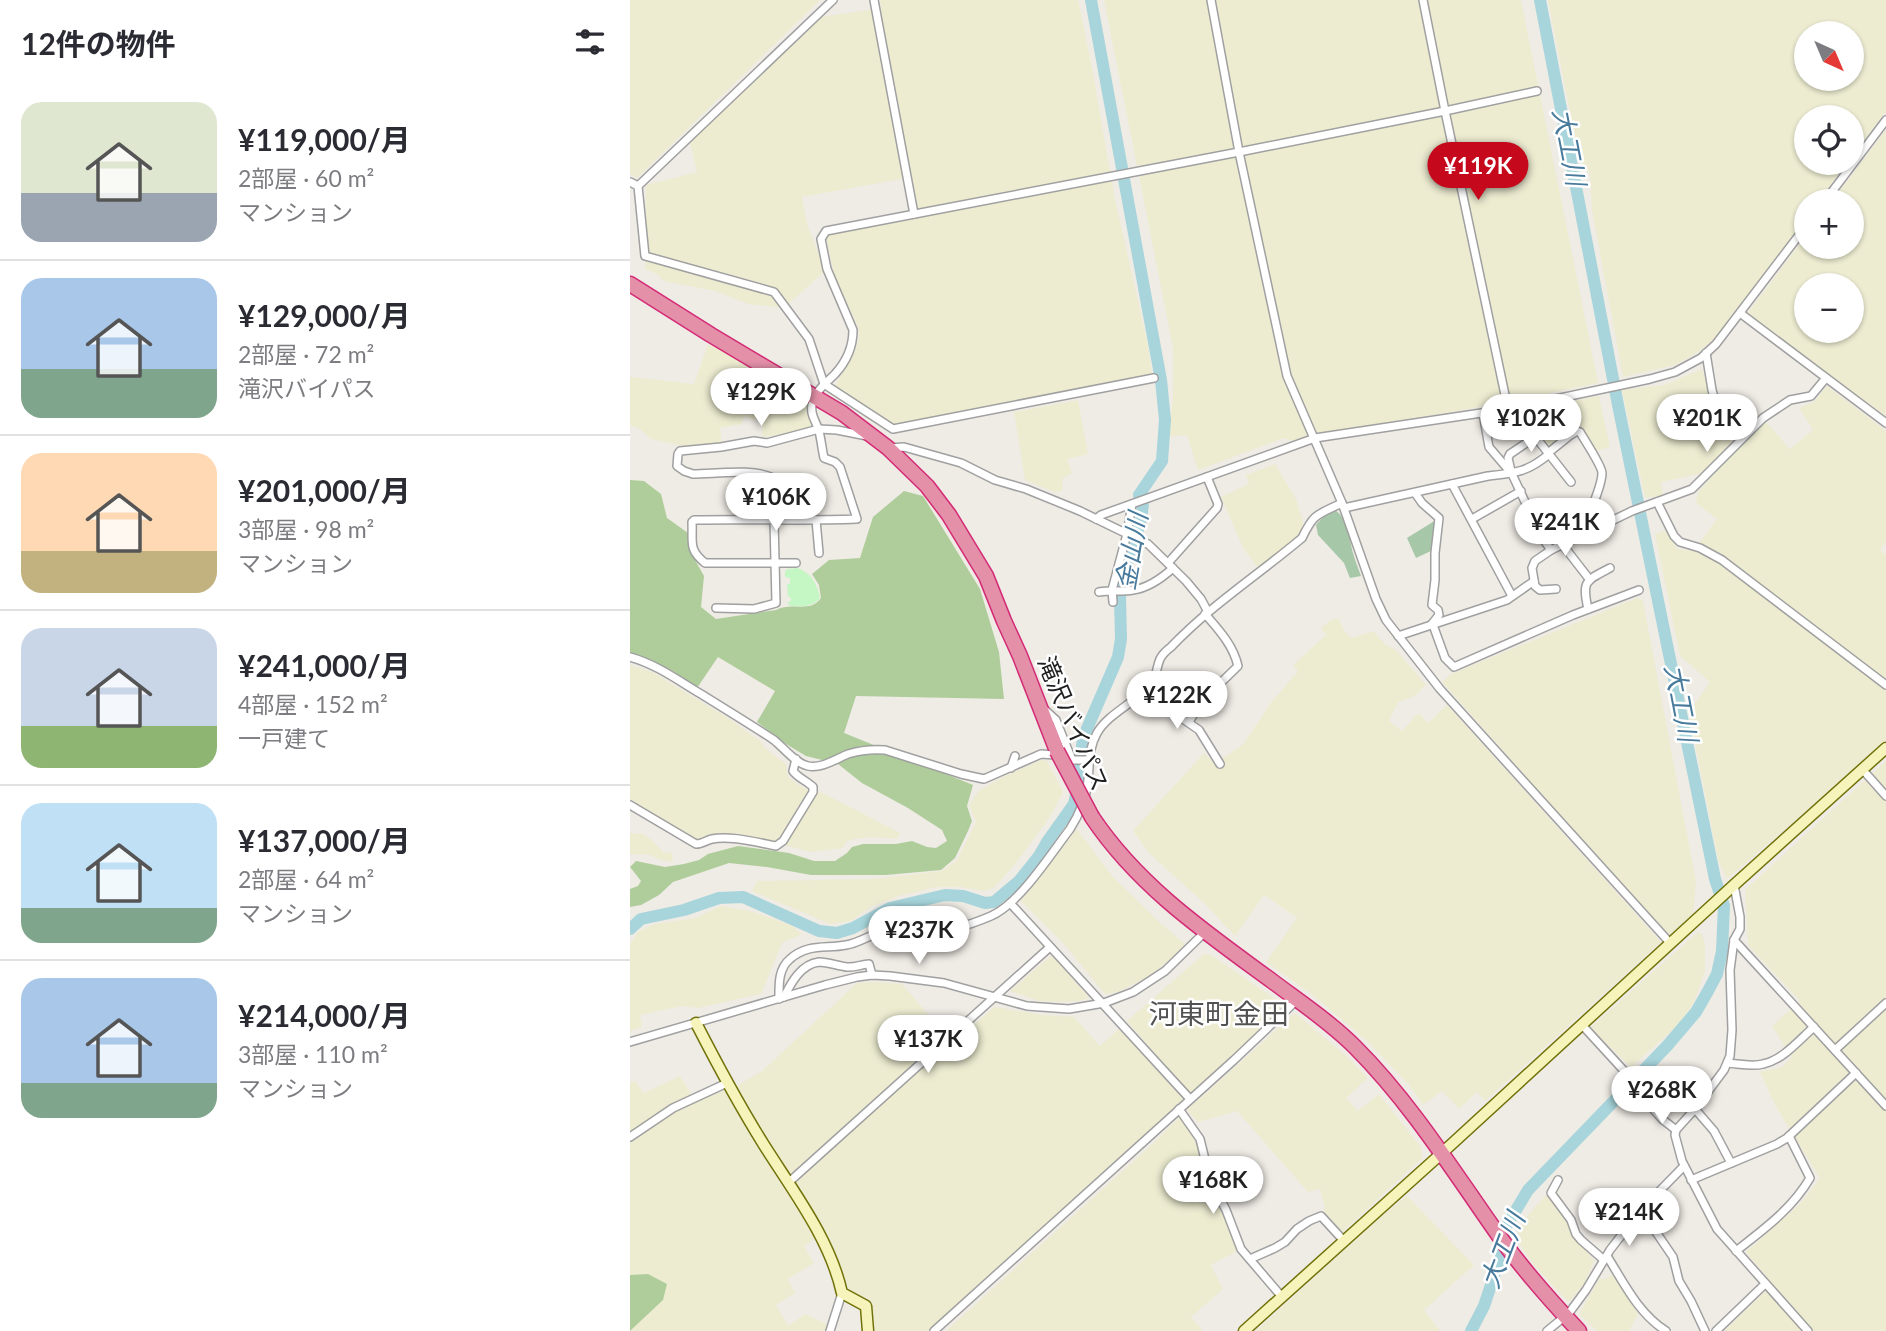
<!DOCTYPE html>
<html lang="ja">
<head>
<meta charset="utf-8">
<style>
  body { margin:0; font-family:Lato,"Noto Sans JP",sans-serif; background:#f7f7f7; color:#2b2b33; height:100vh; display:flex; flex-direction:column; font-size:26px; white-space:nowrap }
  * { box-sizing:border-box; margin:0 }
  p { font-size:23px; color:#7c7c81 }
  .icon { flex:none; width:38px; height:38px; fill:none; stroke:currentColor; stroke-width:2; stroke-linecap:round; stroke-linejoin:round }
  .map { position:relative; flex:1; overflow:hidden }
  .side { display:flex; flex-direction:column; background:#fff; width:630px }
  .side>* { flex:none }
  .needle { width:46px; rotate:136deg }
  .fabs { position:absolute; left:1164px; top:21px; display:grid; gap:14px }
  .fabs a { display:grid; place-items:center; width:70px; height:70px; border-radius:50%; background:#fff; box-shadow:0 2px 5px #0004; font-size:35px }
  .price { position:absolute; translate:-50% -60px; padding:0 16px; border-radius:24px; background:#fff; color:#222; font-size:23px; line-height:46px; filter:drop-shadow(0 2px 4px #0008) }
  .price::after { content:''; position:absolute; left:50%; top:42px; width:21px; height:16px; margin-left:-10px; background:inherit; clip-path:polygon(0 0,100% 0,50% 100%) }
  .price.on { background:#c5081b; color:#fff }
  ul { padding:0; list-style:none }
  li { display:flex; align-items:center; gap:21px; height:175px; padding:0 21px }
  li+li { border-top:2px solid #e1e1e2 }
  li span { display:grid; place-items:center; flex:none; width:196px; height:140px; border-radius:21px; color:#555 }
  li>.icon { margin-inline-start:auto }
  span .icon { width:84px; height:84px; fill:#fffc; stroke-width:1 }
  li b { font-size:30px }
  h2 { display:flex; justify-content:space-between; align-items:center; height:84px; padding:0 21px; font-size:30px }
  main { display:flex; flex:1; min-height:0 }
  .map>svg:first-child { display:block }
  .farmland { fill:#edecd1; fill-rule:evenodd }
  .forest { fill:#afcd9b }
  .cemetery { fill:#a7c7a9 }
  .park { fill:#c5f7c4 }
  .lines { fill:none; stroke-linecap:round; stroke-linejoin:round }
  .river { stroke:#a7d5db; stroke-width:12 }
  .street-casing { stroke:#a0a0a0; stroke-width:10 }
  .secondary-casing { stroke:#717209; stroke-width:13 }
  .highway-casing { stroke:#d42b76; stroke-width:17 }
  .street { stroke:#fff; stroke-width:7 }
  .secondary { stroke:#f7f4bb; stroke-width:10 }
  .highway { stroke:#e390a8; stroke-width:14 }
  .highway-bridge-casing { stroke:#d42b76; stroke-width:17; stroke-linecap:butt }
  .highway-bridge { stroke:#e390a8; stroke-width:14 }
  .labels { text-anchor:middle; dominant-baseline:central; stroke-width:5; stroke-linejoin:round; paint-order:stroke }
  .street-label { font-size:24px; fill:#1f1f1f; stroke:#fff }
  .water-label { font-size:26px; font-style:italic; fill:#487a9c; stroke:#fff }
  .quarter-label { font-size:28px; fill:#525252; stroke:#fff }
</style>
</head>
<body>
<main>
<section class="side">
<h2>12件の物件<svg class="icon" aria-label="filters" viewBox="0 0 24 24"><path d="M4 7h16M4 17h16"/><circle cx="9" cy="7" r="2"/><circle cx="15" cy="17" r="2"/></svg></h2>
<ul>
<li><span style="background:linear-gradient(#dfe7d0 65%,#9aa5b1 0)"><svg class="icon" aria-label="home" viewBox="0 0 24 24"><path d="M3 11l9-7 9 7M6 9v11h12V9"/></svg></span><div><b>¥119,000/月</b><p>2部屋 · 60 m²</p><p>マンション</p></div></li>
<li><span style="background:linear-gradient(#a9c7e8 65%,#7fa58c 0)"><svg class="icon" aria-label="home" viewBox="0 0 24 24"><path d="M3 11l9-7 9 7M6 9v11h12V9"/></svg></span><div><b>¥129,000/月</b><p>2部屋 · 72 m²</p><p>滝沢バイパス</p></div></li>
<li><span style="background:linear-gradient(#ffd9b3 70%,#c2b280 0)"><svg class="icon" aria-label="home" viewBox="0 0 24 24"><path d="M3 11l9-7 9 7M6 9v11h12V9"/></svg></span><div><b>¥201,000/月</b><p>3部屋 · 98 m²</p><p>マンション</p></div></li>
<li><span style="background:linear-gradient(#c9d6e8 70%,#8fb573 0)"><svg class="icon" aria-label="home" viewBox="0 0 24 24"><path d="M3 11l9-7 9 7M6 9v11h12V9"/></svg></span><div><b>¥241,000/月</b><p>4部屋 · 152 m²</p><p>一戸建て</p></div></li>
<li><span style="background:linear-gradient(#bfe0f5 75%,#7fa58c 0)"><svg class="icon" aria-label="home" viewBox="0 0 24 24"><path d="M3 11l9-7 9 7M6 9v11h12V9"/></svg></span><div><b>¥137,000/月</b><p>2部屋 · 64 m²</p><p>マンション</p></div></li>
<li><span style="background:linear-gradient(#a9c7e8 75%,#7fa58c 0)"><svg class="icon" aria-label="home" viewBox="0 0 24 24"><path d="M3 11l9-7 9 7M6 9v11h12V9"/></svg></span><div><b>¥214,000/月</b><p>3部屋 · 110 m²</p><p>マンション</p></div></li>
</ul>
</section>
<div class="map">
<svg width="1256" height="1331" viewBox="0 0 1256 1331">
  <rect width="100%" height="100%" fill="#efebe5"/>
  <g class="farmland">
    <polygon points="0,0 190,0 7,178 0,174"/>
    <polygon points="250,0 448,0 462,68 485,199 518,346 522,375 263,425 205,386 225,351 229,337 228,326 206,282 196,238 198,235 289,218 282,177 172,197 177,224 195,271 154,308 118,304 85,291 33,281 27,274 15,269 16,185 67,172 60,143 191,17 251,8"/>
    <polygon points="474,0 891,0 968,383 868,404 689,434 662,441 654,438 568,470 557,435 537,437 543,400 543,348"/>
    <path d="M918,0H1256V111L1222,157V117H1176V163H1217L1188,201H1176V218L1092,332L1068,352L1045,365L993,377L962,210L960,174L949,158ZM1176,33H1222V79H1176Z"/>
    <path d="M1256,130V416L1116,315L1176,236V247H1222V201H1202ZM1176,285H1222V331H1176Z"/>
    <polygon points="78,344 126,368 177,398 182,427 162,433 132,437 133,422 114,417 112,424 90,428 92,444 57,447 21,439 10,429 0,425 0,377 64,384"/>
    <polygon points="1072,369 1085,415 1104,439 1074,473 1031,482 1033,495 1025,497 1015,497 992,390 1034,385"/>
    <polygon points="1197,386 1256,431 1256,541 1250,550 1256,555 1256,740 1219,774 1097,879 1088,860 1059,712 1080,682 1050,656 1025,534 1037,530 1047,549 1063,551 1087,519 1066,503 1068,492 1112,444 1136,422 1160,449 1183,430 1169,408 1184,402"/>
    <polygon points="969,396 980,447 966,451 950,425 921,448 911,436 895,410"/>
    <polygon points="448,400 458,454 437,459 442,473 433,478 432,491 425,492 395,480 384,412"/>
    <polygon points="645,464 666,499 674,525 670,534 660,545 628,568 613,548 591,497 619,484 616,475"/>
    <polygon points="1007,598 1013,601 1066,882 1063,914 1038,936 812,682 821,674"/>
    <polygon points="708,618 715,632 722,638 743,631 755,644 767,651 796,685 783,697 768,702 759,721 772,731 786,715 790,714 798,723 817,705 1031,942 855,1101 847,1092 829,1109 812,1091 793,1105 779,1085 737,1041 684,996 636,962 667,918 634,895 605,936 576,905 519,853 503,831 574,753 585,764 612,745 629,721 639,705 668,671 663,665 696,635 691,628 701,620"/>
    <polygon points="0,665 22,672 101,720 131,742 136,749 156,764 158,777 170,786 179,790 193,793 270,833 267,839 240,837 224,839 216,842 213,848 182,852 109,834 89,833 71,841 65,840 43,827 0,799"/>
    <polygon points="411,760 417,761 433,792 420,817 386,863 364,888 353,891 332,887 307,887 269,896 242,906 221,921 200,924 122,891 127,881 243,879 312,871 327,860 346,822 339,805 345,796 350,790 371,778"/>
    <polygon points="1256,761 1256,1331 1094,1331 1143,1284 1116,1252 1170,1204 1190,1178 1146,1107 1130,1072 1152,1067 1162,1057 1142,1026 1170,1001 1118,945 1115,890"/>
    <polygon points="447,829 483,877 528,921 555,944 542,958 519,976 488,992 475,994 433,943 391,901"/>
    <polygon points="0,833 13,834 23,841 33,852 42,853 43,862 31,860 20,855 0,854"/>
    <polygon points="91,906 119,911 142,918 162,926 172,934 152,943 131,994 68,1008 52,1006 10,1015 12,1027 0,1031 0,944 8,932 24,924 65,918"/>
    <polygon points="1068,932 1072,934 1075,946 1075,971 1064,1002 1048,1025 1001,1067 960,1028"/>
    <polygon points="574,954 581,955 655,1006 561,1095 497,1021"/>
    <polygon points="422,955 459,998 449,1001 432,1002 409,1001 380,991"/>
    <polygon points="245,982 272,984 323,1044 364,1007 413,1015 444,1017 470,1046 489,1029 554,1099 299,1331 244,1331 242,1302 236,1298 227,1296 220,1292 198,1237 105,1087 132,1071 227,983"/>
    <polygon points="665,1013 714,1054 738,1078 716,1098 728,1111 749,1094 791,1147 792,1158 711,1233 695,1216 694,1204 690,1189 678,1192 607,1111 568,1122 557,1110"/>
    <polygon points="50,1076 66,1102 95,1090 132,1147 186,1238 174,1246 184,1263 158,1279 165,1293 146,1305 158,1326 175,1314 198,1325 196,1331 0,1331 0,1083 5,1081 14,1093"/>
    <polygon points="550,1117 560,1129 568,1148 574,1177 599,1227 607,1251 581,1265 593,1289 561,1317 573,1331 316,1331 517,1149"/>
    <polygon points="916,1195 934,1215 941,1232 964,1261 954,1284 940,1301 937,1301 904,1265 890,1245 888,1235 893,1221"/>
    <polygon points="777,1196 844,1265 794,1310 810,1331 626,1331 742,1224"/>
    <polygon points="984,1274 1008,1314 999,1331 967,1331 949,1314 969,1279 974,1279"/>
  </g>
  <g class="forest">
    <path d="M0,480L14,481L31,494L37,518L58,533L60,551L74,576L71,607L86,619L146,610C161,601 180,614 191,598L189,585L182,574L199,560L230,558L243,517L274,491L293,496L350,589L369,652L374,699L226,696L214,733L343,785L337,806L342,821L338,831L325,858L311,870L256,875H181L137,867L99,863L43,882L29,895L11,905L0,907V889L8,886L11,881L0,867L6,861L35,867L54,864L69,860L78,854L108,846L159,853L184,861H205L217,853L222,847L233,844H266L282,841L297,847L306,848L317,841L312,830L278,808L232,783L208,764L176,756L156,744L127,722L145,691L88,657L67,688L43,671L23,661L0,656Z"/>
    <polygon points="18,1274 37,1284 33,1300 0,1331 0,1275"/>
  </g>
  <g class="cemetery">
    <path d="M705,510C719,520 719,538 723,553C725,560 728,568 731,576L720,578L714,563L688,535L686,525L693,517Z"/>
    <polygon points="806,520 805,549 786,558 777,538"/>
  </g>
  <path class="park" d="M167,568C181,572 187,584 190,598C182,608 169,607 158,605V602L161,601V598L158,596L157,584H160V578L155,577V572L157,569Z"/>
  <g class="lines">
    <g class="river">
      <polyline points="0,929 11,919 54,910 89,898 113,897 189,931 207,933 223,928 260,908 315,895 333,896 355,903 364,902 389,881 409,856 417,842 444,804 447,790 453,738 488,657 491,639 490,598 493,577 511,520 513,504 509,495 532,461 535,420 531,380 461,0"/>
      <polyline points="841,1331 854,1306 871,1255 876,1227 898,1190 1037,1046 1066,1012 1078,991 1087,974 1092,951 1094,906 1085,879 989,410 910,0"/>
    </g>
    <defs>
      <g id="street">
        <polyline points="244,0 284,214"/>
        <polyline points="581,0 609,152 657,376 712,503 746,599 756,620 810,689 1041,944"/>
        <polyline points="793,0 815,111 878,409"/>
        <polyline points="0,182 8,186 15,256 144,292 179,339 194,384 263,429 524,378"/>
        <polyline points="8,186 203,0"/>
        <polyline points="1195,201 1256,120"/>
        <polyline points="1110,313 1256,423"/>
        <polyline points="1076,353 1082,390 1089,415 1112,438"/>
        <polyline points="888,407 904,435 941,482"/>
        <polyline points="853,413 859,447 882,474 911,536 921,550"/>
        <polyline points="259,448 274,447 331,463 365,480 396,489 450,511 518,544 556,581 571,599 578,612"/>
        <path d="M918,453L939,436L947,431L950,432C955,441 972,466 972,473C972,491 955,510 964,529"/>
        <polyline points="881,471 878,458 880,454 905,437"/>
        <polyline points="822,484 882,596"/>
        <polyline points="785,493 792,503 809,518 805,553 805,580 802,605 808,610 809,615 801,625"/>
        <polyline points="1027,502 1044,536 1050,542 1070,548 1092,560 1256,685"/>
        <path d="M714,508L858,476C885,473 898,472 919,454"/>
        <polyline points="466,519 471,515 685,438 878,409 1020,379 1045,372 1071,358 1086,344 1176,226"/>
        <polyline points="842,519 891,491"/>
        <polyline points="186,520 189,553"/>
        <polyline points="932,544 960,580"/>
        <path d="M166,563H75C58,549 63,543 62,522L64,520C118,519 173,521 227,519L210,467L205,462L194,458C192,449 191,439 189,431C186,421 180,415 182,405C184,392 196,383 205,374C216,362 223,346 223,330L197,269L191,239L196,231L609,152L815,111L907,91"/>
        <polyline points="538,563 587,508 588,504 577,477"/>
        <polyline points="926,589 910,590 905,586 902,568 905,561 921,550 1002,511 1062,489 1133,418 1160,400 1181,396 1196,378"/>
        <path d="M469,592C481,590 492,592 503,590C518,588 532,578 543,568"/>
        <polyline points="483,602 482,590 497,534 502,504"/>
        <path d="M86,608L124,609L146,603L143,478C124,468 85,474 63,474L54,471L47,466L48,454L50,451L91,447L124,441L137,443L189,429L207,430L237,436"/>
        <path d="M958,609C952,581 955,581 980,568"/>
        <polyline points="803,625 815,658 824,667 943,615 1009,590"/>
        <polyline points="768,636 877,600 904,581"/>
        <path d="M0,657C26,664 49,681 71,694C95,709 120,724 144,740C154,748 165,763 178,766C191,769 206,759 218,754C231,750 242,749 255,750L331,774L354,779L411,754L440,756"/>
        <polyline points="518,688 540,710 569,730 590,764"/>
        <polyline points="414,709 426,720 442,760 459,760"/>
        <path d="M559,722L571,702L608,666C603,645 589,630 575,614"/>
        <polyline points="381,768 385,756"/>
        <polyline points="1232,769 1256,796"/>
        <path d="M0,805L66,844C73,844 76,840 82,839C100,835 129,843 146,846L153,841L183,792V787C177,781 168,778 163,771L166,759"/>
        <polyline points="1104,885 1110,917 1110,929 1104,940 1100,970 1102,1030 1100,1056 1094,1070 1065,1109 1046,1130 1045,1135 1052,1161 1087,1229 1178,1331"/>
        <polyline points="381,904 560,1099"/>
        <polyline points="1104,940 1256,1106"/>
        <path d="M154,997C161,983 171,964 189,962C198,962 208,966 217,967C225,968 232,964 239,964L242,975"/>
        <path d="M149,999C149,985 148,969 160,959C178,943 196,949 216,945C230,943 242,933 256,931C269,930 281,933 294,933C317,932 340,925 361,916C390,903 420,855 440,829C449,815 457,796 458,780C460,763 458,749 467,733C478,714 503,704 518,687C528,677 525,671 530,659C532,655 537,650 541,647C580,606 628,575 672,538C684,513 687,515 712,503"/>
        <polyline points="952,1025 1008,1086 1017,1102 1032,1119 1046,1130"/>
        <polyline points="0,1042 195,985 227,977 242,975 260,976 314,983 397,1006 439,1009 474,1003 503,992 535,971 575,932"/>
        <polyline points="1205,1050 1256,1003"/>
        <path d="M1098,1063C1110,1064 1122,1067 1133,1064C1153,1060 1169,1040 1184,1027"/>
        <polyline points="549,1109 570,1139 580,1180 596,1210 611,1249 652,1297"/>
        <polyline points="1065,1109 1084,1131 1101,1163"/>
        <polyline points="0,1137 43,1108 97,1083"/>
        <polyline points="928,1180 921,1193 941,1220 946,1234 951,1240 974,1260"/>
        <polyline points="1061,1180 1147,1144 1157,1138 1226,1073"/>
        <polyline points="158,1183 420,947"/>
        <polyline points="1011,1210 1043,1257 1049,1281 1061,1301 1075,1331"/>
        <path d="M1106,1251C1134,1229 1162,1209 1180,1178L1159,1136"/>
        <path d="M977,1256C994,1283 1008,1313 1036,1331"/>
        <polyline points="620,1259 645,1248 655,1242 667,1229 679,1221 691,1216 714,1241"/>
        <polyline points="200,1331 212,1293"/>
        <polyline points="304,1331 604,1060 667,1000"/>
        <polyline points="917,1331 939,1313 956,1290 980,1250 1011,1210 1054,1166"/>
        <polyline points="1086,1331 1135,1284"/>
      </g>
      <g id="secondary">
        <path d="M66,1023C87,1064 109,1105 134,1145C163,1191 200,1239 212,1293L236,1306L238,1331"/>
        <polyline points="614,1331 812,1153 1104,885 1256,748"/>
      </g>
      <g id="highway">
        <polyline points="0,284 81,335 212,413 258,448 297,486 319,515 356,576 374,621 390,656 427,751"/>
        <path d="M462,817C508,886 575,932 642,981C670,1002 700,1022 725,1047C780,1102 822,1169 867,1233C891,1268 920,1300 949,1331"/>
      </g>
    </defs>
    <use href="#street" class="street-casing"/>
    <use href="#secondary" class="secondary-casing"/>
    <use href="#highway" class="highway-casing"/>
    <use href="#street" class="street"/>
    <use href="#secondary" class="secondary"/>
    <use href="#highway" class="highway"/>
    <defs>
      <polyline id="highway-bridge" points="427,751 462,817"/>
    </defs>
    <use href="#highway-bridge" class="highway-bridge-casing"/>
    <use href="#highway-bridge" class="highway-bridge"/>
  </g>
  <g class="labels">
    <g class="street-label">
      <text transform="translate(444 723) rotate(67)">滝沢バイパス</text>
    </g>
    <g class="water-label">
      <text transform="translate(940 147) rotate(79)">大工川</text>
      <text transform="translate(501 551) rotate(-80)">金山川</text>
      <text transform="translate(1052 703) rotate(79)">大工川</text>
      <text transform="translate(872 1250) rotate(-69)">大工川</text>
    </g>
    <g class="quarter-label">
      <text x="589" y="1013">河東町金田</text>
    </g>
  </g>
</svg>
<div class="fabs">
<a><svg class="needle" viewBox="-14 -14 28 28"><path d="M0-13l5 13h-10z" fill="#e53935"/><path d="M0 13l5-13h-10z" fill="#7c7c81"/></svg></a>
<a><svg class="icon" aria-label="locate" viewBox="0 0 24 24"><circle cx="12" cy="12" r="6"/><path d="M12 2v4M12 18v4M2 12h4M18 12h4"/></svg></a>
<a>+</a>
<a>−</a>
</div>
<b class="price on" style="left:848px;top:202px">¥119K</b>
<b class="price" style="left:131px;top:428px">¥129K</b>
<b class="price" style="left:901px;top:454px">¥102K</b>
<b class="price" style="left:1077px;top:454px">¥201K</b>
<b class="price" style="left:146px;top:533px">¥106K</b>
<b class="price" style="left:935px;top:558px">¥241K</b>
<b class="price" style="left:547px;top:731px">¥122K</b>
<b class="price" style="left:289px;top:966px">¥237K</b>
<b class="price" style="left:298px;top:1075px">¥137K</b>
<b class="price" style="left:1032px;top:1126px">¥268K</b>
<b class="price" style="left:583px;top:1216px">¥168K</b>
<b class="price" style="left:999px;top:1248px">¥214K</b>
</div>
</main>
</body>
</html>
